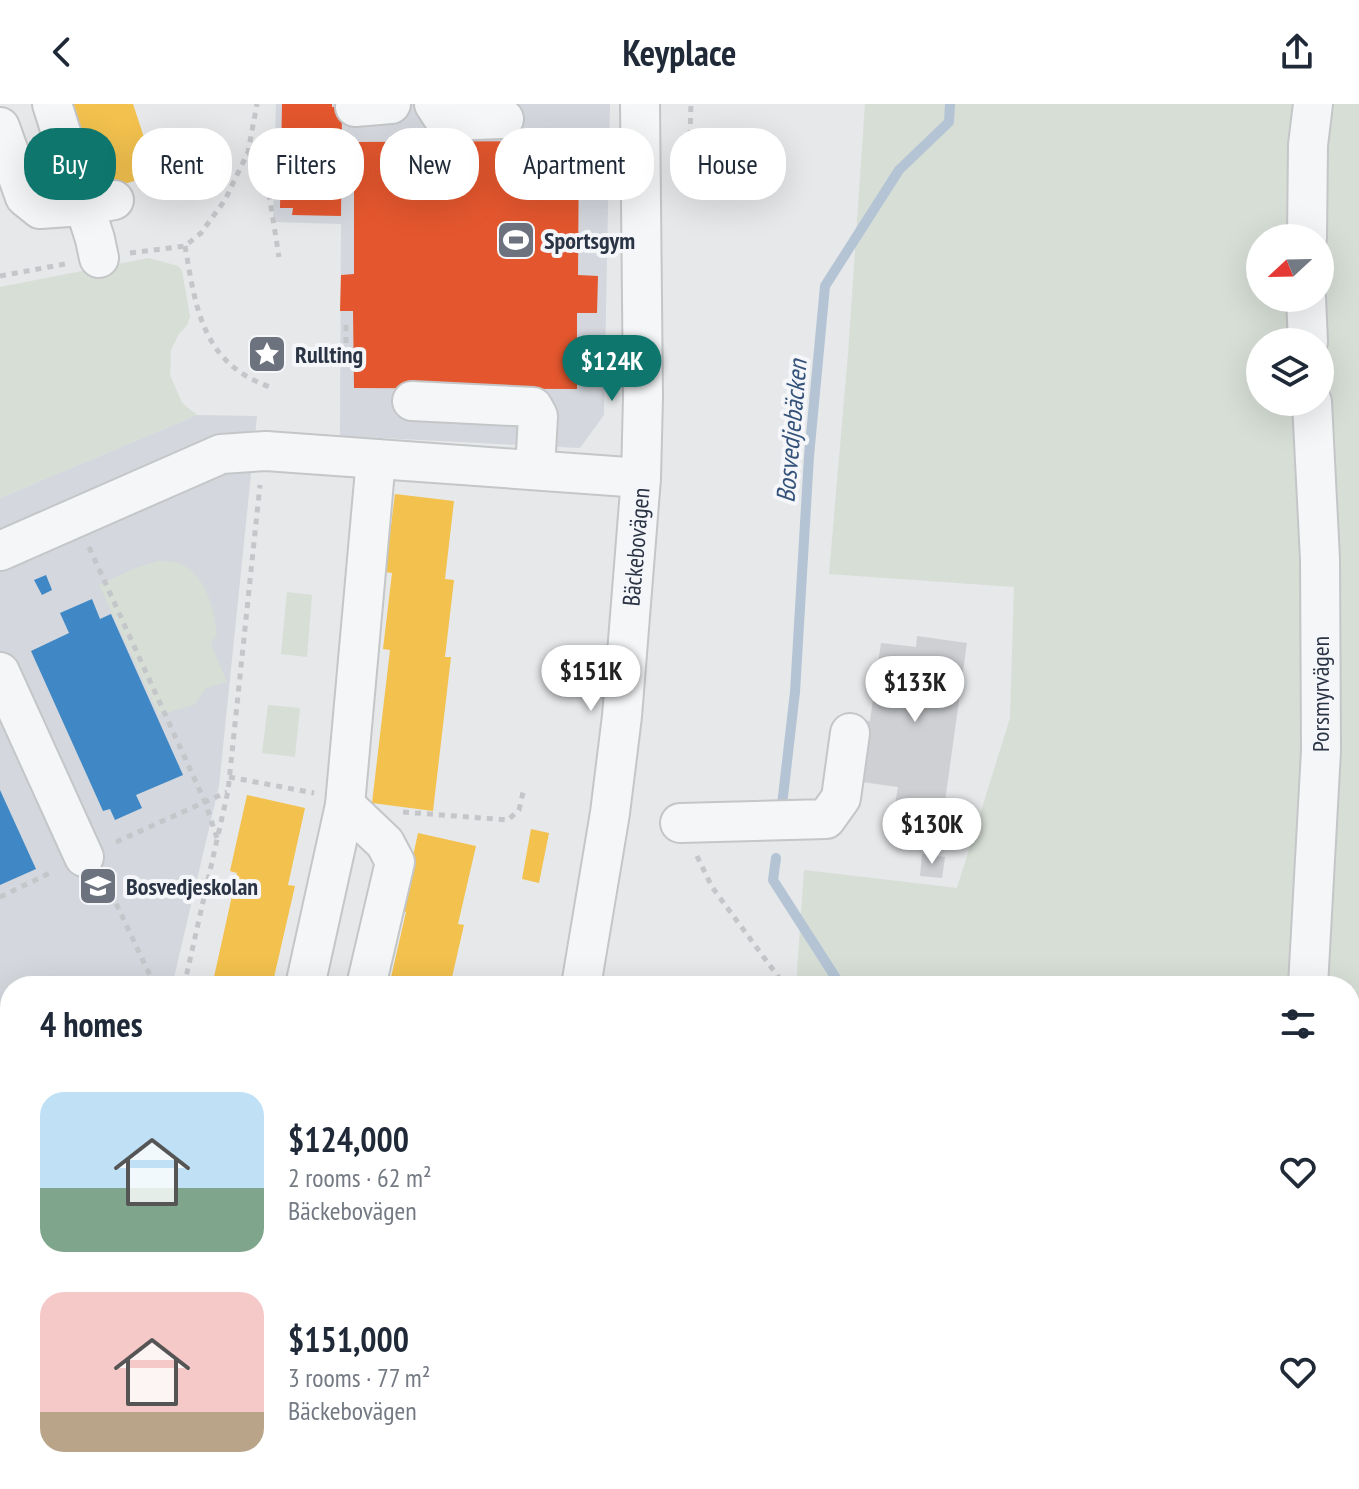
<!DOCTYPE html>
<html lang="en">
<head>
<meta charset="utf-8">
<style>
  body { margin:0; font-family:"PT Sans Narrow",sans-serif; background:#f6f6f7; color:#1f2937; height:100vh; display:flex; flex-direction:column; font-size:30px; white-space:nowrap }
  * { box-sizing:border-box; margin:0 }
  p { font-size:26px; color:#747a83 }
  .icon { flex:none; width:44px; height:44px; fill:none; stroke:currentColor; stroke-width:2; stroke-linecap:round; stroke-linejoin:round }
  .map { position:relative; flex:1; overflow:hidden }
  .panel { position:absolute; left:0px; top:872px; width:1360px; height:514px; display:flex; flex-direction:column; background:#fff; border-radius:32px 32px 0 0; box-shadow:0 8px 32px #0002 }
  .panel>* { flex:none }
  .banner { position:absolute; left:24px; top:24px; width:800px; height:72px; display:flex; gap:16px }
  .needle { width:52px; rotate:248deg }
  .buttons { position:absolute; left:1246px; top:120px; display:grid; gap:16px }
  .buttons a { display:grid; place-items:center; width:88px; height:88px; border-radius:50%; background:#fff; box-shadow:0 8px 32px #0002; font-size:40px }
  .price { position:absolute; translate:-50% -68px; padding:0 18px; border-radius:28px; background:#fff; color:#222; font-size:26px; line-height:52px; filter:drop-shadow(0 2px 4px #0008) }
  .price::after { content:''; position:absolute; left:50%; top:48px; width:24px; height:18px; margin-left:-12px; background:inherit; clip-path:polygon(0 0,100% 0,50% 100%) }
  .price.active { background:#0f766e; color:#fff }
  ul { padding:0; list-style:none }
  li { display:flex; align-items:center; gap:24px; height:200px; padding:0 40px }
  li span { display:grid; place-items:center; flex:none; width:224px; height:160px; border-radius:24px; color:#555 }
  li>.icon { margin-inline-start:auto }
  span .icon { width:96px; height:96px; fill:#fffc; stroke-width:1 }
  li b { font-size:34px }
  h2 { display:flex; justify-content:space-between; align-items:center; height:96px; padding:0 40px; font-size:34px }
  .chip { padding:0 28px; border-radius:32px; background:#fff; box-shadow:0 8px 32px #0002; font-size:28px; line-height:72px }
  .chip.active { background:#0f766e; color:#fff }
  header { display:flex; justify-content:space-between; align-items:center; height:104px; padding:0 40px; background:#fff; font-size:36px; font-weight:700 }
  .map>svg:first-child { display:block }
  .built { fill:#d4d7dd }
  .green { fill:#d6ded6; fill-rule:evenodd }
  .homes { fill:#f2c14e }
  .shops { fill:#e4572e }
  .schools { fill:#3f88c5 }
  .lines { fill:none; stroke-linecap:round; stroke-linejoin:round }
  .stream { stroke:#b4c4d5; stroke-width:10 }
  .building { fill:#ced0d3 }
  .minor-casing { stroke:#c4c6c8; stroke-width:42 }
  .path { stroke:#c5c6ca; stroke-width:5; stroke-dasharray:6 6; stroke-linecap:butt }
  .minor { stroke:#f5f6f7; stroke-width:38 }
  .labels { text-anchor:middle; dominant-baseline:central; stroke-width:8; stroke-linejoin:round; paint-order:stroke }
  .poi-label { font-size:24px; font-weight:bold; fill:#2b3445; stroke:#f4f6f9; text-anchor:start }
  .street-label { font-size:24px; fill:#2b3445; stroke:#f4f6f9 }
  .water-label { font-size:26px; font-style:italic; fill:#34527a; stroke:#f4f6f9 }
</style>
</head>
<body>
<header><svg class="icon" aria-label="back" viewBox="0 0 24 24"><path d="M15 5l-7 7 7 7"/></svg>Keyplace<svg class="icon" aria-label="share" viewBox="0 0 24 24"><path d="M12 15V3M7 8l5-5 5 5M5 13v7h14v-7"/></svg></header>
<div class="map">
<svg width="1359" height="1385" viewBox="0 0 1359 1385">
  <rect width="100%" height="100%" fill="#e6e8ea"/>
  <g class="built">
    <polygon points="276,0 610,0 604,311 580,344 340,332 341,120 273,118"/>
    <polygon points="197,311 257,312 219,682 172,882 10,882 10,1302 0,1300 0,394"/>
  </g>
  <g class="green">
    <path d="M865,0H1359V1385H747L748,1376H1350V882H796L804,766L957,784L1010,614L1014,483L829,470L848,250ZM1260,134H1320V194H1260ZM1260,238H1320V298H1260Z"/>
    <polygon points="149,154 178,162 182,167 190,212 187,221 179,230 171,246 170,271 182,299 197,311 0,394 0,183"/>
    <path d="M158,457C164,457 172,457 178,459C205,468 215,506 217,531L211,540L227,578L206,584L194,601L159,611L99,481L135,464Z"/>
    <polygon points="287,488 312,491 307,553 281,550"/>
    <polygon points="268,601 300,604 295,653 262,649"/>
    <polygon points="0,1005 10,1027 10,1040 0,1045"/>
    <polygon points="0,1319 10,1321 10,1376 32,1376 29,1385 0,1385"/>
  </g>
  <g class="homes">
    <polygon points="70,0 133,0 156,70 99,88"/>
    <polygon points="395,390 454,397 445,475 454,476 445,553 451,553 433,707 372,699 390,546 383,545 392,469 385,468"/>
    <polygon points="247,691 305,704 288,781 295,782 272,882 212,882 237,769 230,767"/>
    <polygon points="531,725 549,729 539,779 522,775"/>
    <polygon points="418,729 476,742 458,820 464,821 450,882 389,882 406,808 401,807"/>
    <polygon points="50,1376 114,1376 110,1385 47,1385"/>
    <polygon points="533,1376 592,1376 588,1385 529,1385"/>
  </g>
  <g class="shops">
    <polygon points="282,0 332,0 332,3 342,3 341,112 292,111 293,104 280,104"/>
    <polygon points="579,37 578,171 598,172 597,209 577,209 577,285 354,284 353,207 340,207 341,171 354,170 354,38"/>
  </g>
  <g class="schools">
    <polygon points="46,471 52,486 42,491 34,476"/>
    <polygon points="92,495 100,515 111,510 183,671 136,691 142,704 115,716 110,705 103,707 31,547 69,529 60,509"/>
    <polygon points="0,686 36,765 0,781"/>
  </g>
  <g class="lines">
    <g class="stream">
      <polyline points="782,701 795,588 809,352 825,182 899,66 949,18 950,0"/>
      <polyline points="776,754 773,776 841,882"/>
      <polyline points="869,1385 874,1376"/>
    </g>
  </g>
  <g class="building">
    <polygon points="917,532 967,539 942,719 893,712 898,683 862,678 867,646 858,645 862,616 870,617 881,539 916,543"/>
    <polygon points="922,750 945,753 942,774 920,772"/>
  </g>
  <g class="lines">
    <defs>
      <g id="minor">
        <polyline points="52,0 95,135 99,154"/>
        <polyline points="434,0 445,17 504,15"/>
        <polyline points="355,3 391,0"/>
        <polyline points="0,23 25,93 40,105 84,102 114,96"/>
        <polyline points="1307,134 1308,41 1313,0"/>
        <polyline points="1306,194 1308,238"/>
        <polyline points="412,297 533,303 538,312 535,366"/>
        <polyline points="0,447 221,350 266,347 641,374"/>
        <polyline points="0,568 84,753"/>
        <polyline points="345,701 385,739 395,758 366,882"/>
        <polyline points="680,719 826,715 841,694 850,629"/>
        <polyline points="305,882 345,701 376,355"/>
        <polyline points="581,882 610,709 622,612 641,374 643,293 640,0"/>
        <polyline points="1308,882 1321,647 1320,455 1312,298"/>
        <polyline points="1350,1260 1359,1303"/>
        <polyline points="145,1385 148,1376"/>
        <polyline points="213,1385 216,1376"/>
        <polyline points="439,1385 442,1376"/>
        <polyline points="491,1385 494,1376"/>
      </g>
    </defs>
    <use href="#minor" class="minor-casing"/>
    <g class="path">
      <polyline points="690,32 691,0"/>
      <polyline points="248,48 266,71 279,153"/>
      <path d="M185,142C196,205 202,259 270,283"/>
      <polyline points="130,149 185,142 201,129 225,96 248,48 257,0"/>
      <polyline points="0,172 65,160"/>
      <polyline points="346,251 346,215"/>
      <polyline points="89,443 205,698 217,734"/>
      <polyline points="229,673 314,689"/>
      <polyline points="403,708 508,716 519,706 524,684"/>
      <polyline points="116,738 227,688"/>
      <polyline points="697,752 712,783 785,882"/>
      <polyline points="106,778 155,882"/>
      <polyline points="0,793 52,768"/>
      <polyline points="184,882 228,687 260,381"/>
      <polyline points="5,962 10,961"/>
      <polyline points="0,1313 10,1315"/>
      <polyline points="769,1376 791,1385"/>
      <polyline points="828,1376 829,1385"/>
      <polyline points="343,1385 343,1384"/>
      <polyline points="646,1385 649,1376"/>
    </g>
    <use href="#minor" class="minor"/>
  </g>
  <defs>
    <symbol id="stadium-square" viewBox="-11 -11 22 22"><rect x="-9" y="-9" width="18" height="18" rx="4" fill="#6c737f" stroke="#f4f6f9"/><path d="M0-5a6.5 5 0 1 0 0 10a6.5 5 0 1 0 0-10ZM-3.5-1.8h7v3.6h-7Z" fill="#fff"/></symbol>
    <symbol id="sight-square" viewBox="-11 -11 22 22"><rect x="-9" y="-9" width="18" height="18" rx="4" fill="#6c737f" stroke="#f4f6f9"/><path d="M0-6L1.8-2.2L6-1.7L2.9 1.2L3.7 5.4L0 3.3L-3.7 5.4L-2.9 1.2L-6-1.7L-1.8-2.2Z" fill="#fff"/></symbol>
    <symbol id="school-square" viewBox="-11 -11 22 22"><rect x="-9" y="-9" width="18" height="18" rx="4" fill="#6c737f" stroke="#f4f6f9"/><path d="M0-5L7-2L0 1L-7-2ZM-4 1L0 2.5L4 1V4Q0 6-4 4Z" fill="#fff"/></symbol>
  </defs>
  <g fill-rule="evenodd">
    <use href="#stadium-square" x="494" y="114" width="44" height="44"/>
    <use href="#sight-square" x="245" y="228" width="44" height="44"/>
    <use href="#school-square" x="76" y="760" width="44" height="44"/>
  </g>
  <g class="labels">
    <g class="poi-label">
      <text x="544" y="136">Sportsgym</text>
      <text x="295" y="250">Rullting</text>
      <text x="126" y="782">Bosvedjeskolan</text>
    </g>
    <g class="street-label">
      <text transform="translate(636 443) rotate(-85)">Bäckebovägen</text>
      <text transform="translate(1320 590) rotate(-90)">Porsmyrvägen</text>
    </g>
    <g class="water-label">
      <text transform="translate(791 327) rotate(-85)">Bosvedjebäcken</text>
    </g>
  </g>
</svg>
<div class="buttons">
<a><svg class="needle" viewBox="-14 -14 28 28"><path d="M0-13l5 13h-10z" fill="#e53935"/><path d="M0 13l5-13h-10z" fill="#747a83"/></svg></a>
<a><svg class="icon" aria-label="layers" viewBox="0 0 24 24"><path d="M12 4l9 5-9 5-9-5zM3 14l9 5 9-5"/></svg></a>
</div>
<b class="price active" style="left:612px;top:299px">$124K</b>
<b class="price" style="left:591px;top:609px">$151K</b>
<b class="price" style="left:915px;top:620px">$133K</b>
<b class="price" style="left:932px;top:762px">$130K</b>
<div class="banner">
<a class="chip active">Buy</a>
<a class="chip">Rent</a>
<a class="chip">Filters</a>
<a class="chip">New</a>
<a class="chip">Apartment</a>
<a class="chip">House</a>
</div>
<section class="panel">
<h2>4 homes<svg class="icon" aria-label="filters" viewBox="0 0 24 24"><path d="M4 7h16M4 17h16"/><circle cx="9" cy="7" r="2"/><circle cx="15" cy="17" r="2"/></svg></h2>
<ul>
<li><span style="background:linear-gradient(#bfe0f5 60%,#7fa58c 0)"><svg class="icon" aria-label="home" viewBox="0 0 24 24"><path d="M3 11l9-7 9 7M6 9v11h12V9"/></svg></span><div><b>$124,000</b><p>2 rooms · 62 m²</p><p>Bäckebovägen</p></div><svg class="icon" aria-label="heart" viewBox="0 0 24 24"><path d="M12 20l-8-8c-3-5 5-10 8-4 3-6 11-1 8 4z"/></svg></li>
<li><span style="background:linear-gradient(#f6c9c9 75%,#b9a48a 0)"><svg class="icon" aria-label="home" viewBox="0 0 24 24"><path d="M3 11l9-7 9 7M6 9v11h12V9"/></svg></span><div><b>$151,000</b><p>3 rooms · 77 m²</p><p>Bäckebovägen</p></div><svg class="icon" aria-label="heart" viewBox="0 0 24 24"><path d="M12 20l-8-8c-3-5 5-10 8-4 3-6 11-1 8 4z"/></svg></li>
</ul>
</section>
</div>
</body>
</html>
